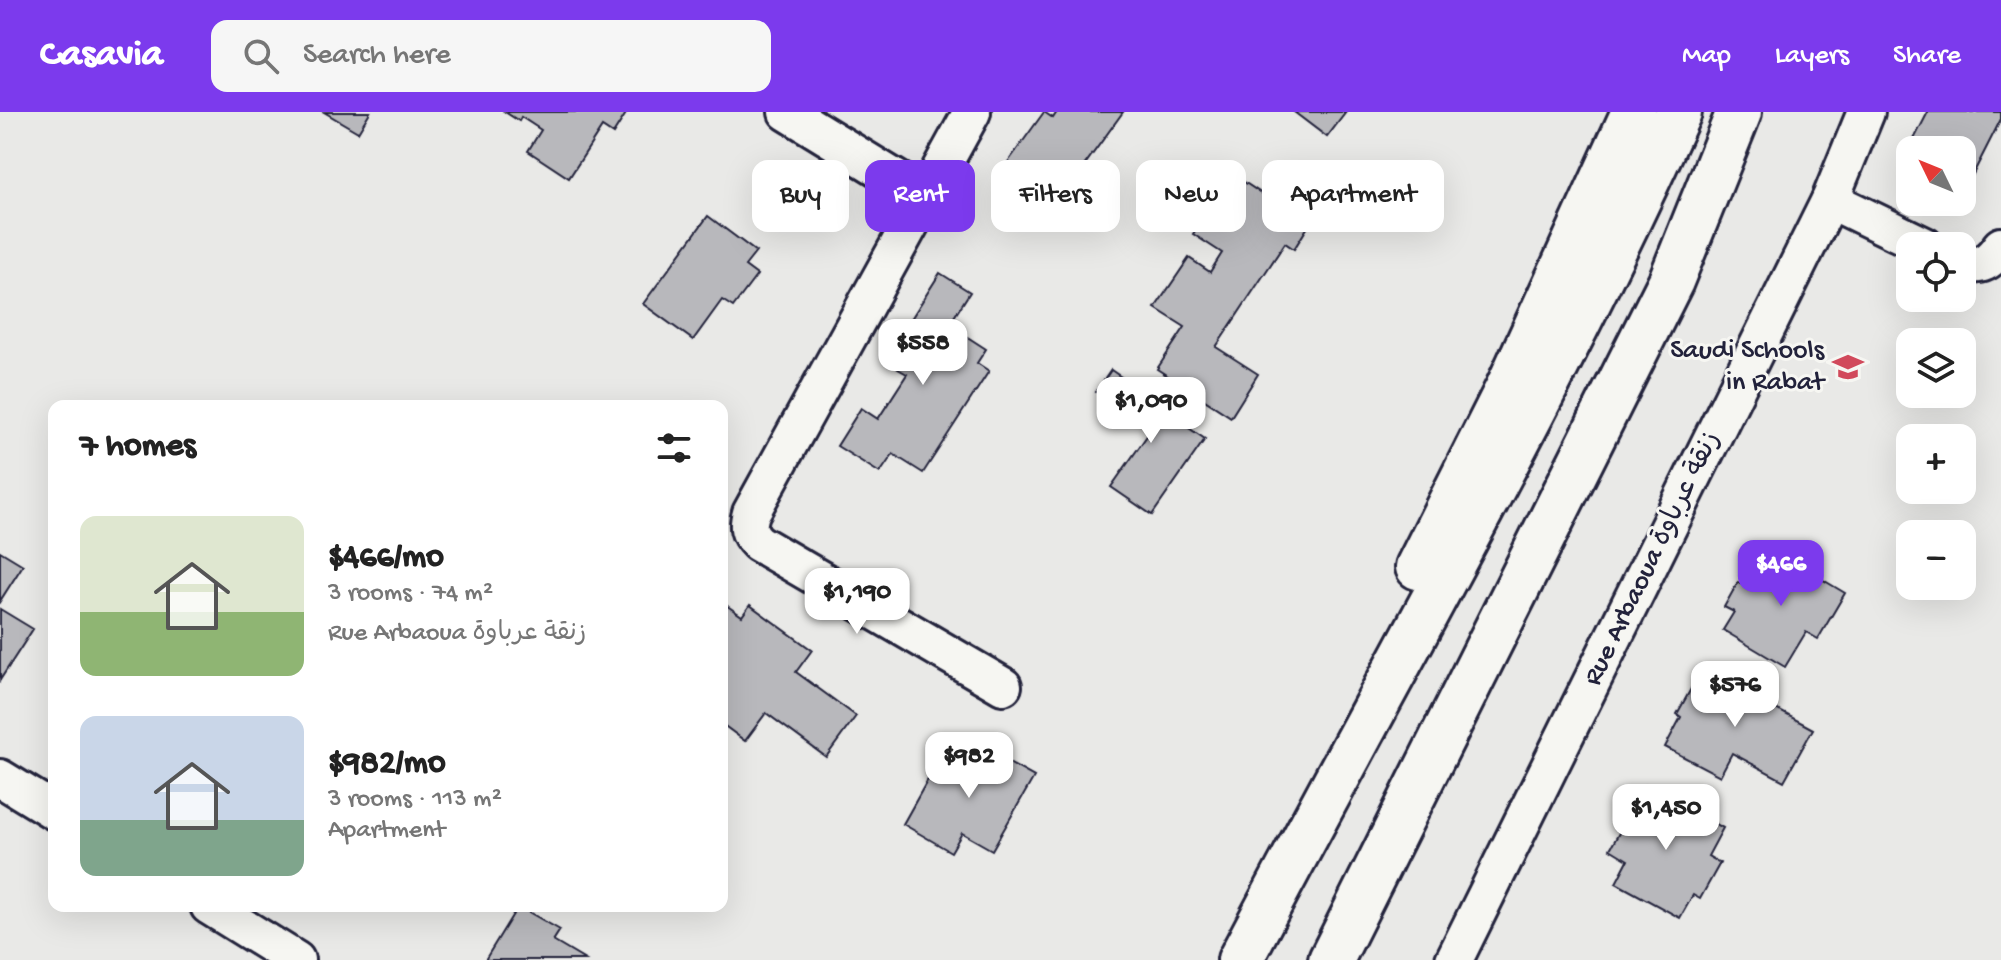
<!DOCTYPE html>
<html lang="en">
<head>
<meta charset="utf-8">
<style>
  body { margin:0; font-family:"Gochi Hand","Playpen Sans Arabic",sans-serif; background:#f6f6f6; color:#222; height:100vh; display:flex; flex-direction:column; font-size:30px; white-space:nowrap }
  * { box-sizing:border-box; margin:0 }
  p { font-size:26px; color:#767676 }
  .icon { flex:none; width:44px; height:44px; fill:none; stroke:currentColor; stroke-width:2; stroke-linecap:round; stroke-linejoin:round }
  .map { position:relative; flex:1; overflow:hidden }
  .details { position:absolute; left:48px; top:288px; width:680px; height:512px; display:flex; flex-direction:column; background:#fff; border-radius:16px; box-shadow:0 8px 32px #0002 }
  .details>* { flex:none }
  .guide { position:absolute; left:752px; top:48px; width:760px; height:72px; display:flex; gap:16px }
  .needle { width:52px; rotate:313deg }
  .tools { position:absolute; left:1896px; top:24px; display:grid; gap:16px }
  .tools a { display:grid; place-items:center; width:80px; height:80px; border-radius:16px; background:#fff; box-shadow:0 8px 32px #0002; font-size:40px }
  .price { position:absolute; translate:-50% -68px; padding:0 18px; border-radius:16px; background:#fff; color:#222; font-size:26px; line-height:52px; filter:drop-shadow(0 2px 4px #0008) }
  .price::after { content:''; position:absolute; left:50%; top:48px; width:24px; height:18px; margin-left:-12px; background:inherit; clip-path:polygon(0 0,100% 0,50% 100%) }
  .price.selected { background:#7c3aed; color:#fff }
  ul { padding:0; list-style:none }
  li { display:flex; align-items:center; gap:24px; height:200px; padding:0 32px }
  li span { display:grid; place-items:center; flex:none; width:224px; height:160px; border-radius:16px; color:#555 }
  li>.icon { margin-inline-start:auto }
  span .icon { width:96px; height:96px; fill:#fffc; stroke-width:1 }
  li b { font-size:34px }
  h2 { display:flex; justify-content:space-between; align-items:center; height:96px; padding:0 32px; font-size:34px }
  .chip { padding:0 28px; border-radius:16px; background:#fff; box-shadow:0 8px 32px #0002; font-size:28px; line-height:72px }
  .chip.selected { background:#7c3aed; color:#fff }
  header { display:flex; align-items:center; gap:48px; box-sizing:border-box; height:112px; padding:0 40px; background:#7c3aed; color:#fff }
  header strong { font-size:38px }
  nav { display:flex; gap:44px; margin-inline-start:auto; font-size:28px }
  .search { width:560px; height:72px; background:#f6f6f6; display:flex; align-items:center; gap:20px; box-sizing:border-box; padding:0 28px; border-radius:16px; color:#767676; font-size:30px }
  .map>svg:first-child { display:block }
  .building { fill:#b8b8bc; stroke:#22223b; stroke-width:2 }
  .lines { fill:none; stroke-linecap:round; stroke-linejoin:round }
  .minor-casing { stroke:#22223b; stroke-width:42 }
  .trunk-casing { stroke:#22223b; stroke-width:50 }
  .minor { stroke:#f6f6f2; stroke-width:36 }
  .trunk { stroke:#f6f6f2; stroke-width:44 }
  .labels { text-anchor:middle; dominant-baseline:central; stroke-width:6; stroke-linejoin:round; paint-order:stroke }
  .poi-label { font-size:28px; fill:#22223b; stroke:#f6f6f2; text-anchor:end }
  .street-label { font-size:28px; fill:#22223b; stroke:#f6f6f2 }
</style>
</head>
<body>
<header>
<strong>Casavia</strong>
<div class="search"><svg class="icon" aria-label="search" viewBox="0 0 24 24"><circle cx="10" cy="10" r="6"/><path d="M15 15l6 6"/></svg>Search here</div>
<nav><a>Map</a><a>Layers</a><a>Share</a></nav>
</header>
<div class="map">
<svg width="2001" height="848" viewBox="0 0 2001 848">
  <rect width="100%" height="100%" fill="#e9e9e7"/>
  <filter id="ink" filterUnits="userSpaceOnUse"><feTurbulence type="fractalNoise" baseFrequency=".0125" numOctaves="2"/><feDisplacementMap in="SourceGraphic" scale="16" xChannelSelector="R" yChannelSelector="G"/><feConvolveMatrix kernelMatrix="1 2 1 2 8 2 1 2 1" color-interpolation-filters="sRGB"/></filter>
  <g filter="url(#ink)">
    <g class="building">
      <polygon points="324,0 370,0 358,20"/>
      <polygon points="505,0 627,0 613,22 602,15 569,66 528,39 541,18 521,5 519,9"/>
      <polygon points="1044,0 1053,6 1057,0 1123,0 1060,87 1008,50"/>
      <polygon points="1294,0 1346,0 1327,25"/>
      <polygon points="1928,0 2001,0 2001,7 1971,66 1962,61 1962,38 1915,38 1910,35"/>
      <polygon points="1232,62 1309,113 1294,137 1285,131 1216,235 1258,262 1231,305 1157,257 1185,215 1155,196 1189,146 1210,160 1222,141 1193,122"/>
      <polygon points="708,104 756,140 745,154 757,163 733,195 722,188 693,228 643,192"/>
      <polygon points="940,161 970,180 949,213 986,237 977,251 989,259 923,361 893,342 880,361 837,334 861,296 878,307 907,262 898,257 912,235 899,226"/>
      <polygon points="1111,258 1182,307 1180,310 1205,327 1152,403 1111,375 1151,318 1096,280"/>
      <polygon points="1773,438 1845,481 1818,527 1806,520 1785,555 1723,518 1734,500 1724,495 1738,470 1750,476"/>
      <polygon points="0,439 23,453 0,489"/>
      <polygon points="726,493 742,504 750,493 812,538 796,560 856,604 826,645 766,601 745,629 722,612 722,498"/>
      <polygon points="0,497 33,517 0,568"/>
      <polygon points="1702,557 1813,617 1784,669 1732,641 1720,664 1665,635 1681,605 1677,602"/>
      <polygon points="973,631 1034,665 992,738 962,721 951,740 903,712 941,644 960,654"/>
      <polygon points="1646,673 1723,716 1708,744 1720,751 1700,787 1693,783 1680,806 1616,771 1628,748 1610,737"/>
      <polygon points="518,794 560,818 553,829 585,848 485,848"/>
    </g>
    <g class="lines">
      <defs>
        <g id="minor">
          <polyline points="787,0 924,84"/>
          <path d="M972,0L751,401C747,415 748,421 758,431L1003,574"/>
          <polyline points="1830,88 1925,134"/>
          <path d="M1962,151C1981,156 1990,150 2001,134"/>
          <polyline points="0,666 54,699"/>
          <polyline points="209,794 296,848"/>
          <polyline points="1454,848 1830,88 1866,0"/>
        </g>
        <g id="trunk">
          <polyline points="1418,455 1508,276 1634,0"/>
          <path d="M1240,848C1388,566 1548,290 1679,0"/>
          <polyline points="1331,848 1671,169 1739,0"/>
        </g>
      </defs>
      <use href="#minor" class="minor-casing"/>
      <use href="#trunk" class="trunk-casing"/>
      <use href="#minor" class="minor"/>
      <use href="#trunk" class="trunk"/>
    </g>
  </g>
  <defs>
    <symbol id="school-bare" viewBox="-9 -9 18 18"><path d="M0-5L7-2L0 1L-7-2ZM-4 1L0 2.5L4 1V4Q0 6-4 4Z" fill="#d1495b" stroke="#f6f6f2" stroke-width="2.5" paint-order="stroke"/></symbol>
  </defs>
  <g fill-rule="evenodd">
    <use href="#school-bare" x="1826" y="233" width="44" height="44"/>
  </g>
  <g class="labels">
    <g class="poi-label">
      <text x="1824" y="239">Saudi Schools<tspan x="1824" dy="32">in Rabat</tspan></text>
    </g>
    <g class="street-label">
      <text transform="translate(1653 447) rotate(-64)">Rue Arbaoua زنقة عرباوة</text>
    </g>
  </g>
</svg>
<div class="tools">
<a><svg class="needle" viewBox="-14 -14 28 28"><path d="M0-13l5 13h-10z" fill="#e53935"/><path d="M0 13l5-13h-10z" fill="#767676"/></svg></a>
<a><svg class="icon" aria-label="locate" viewBox="0 0 24 24"><circle cx="12" cy="12" r="6"/><path d="M12 2v4M12 18v4M2 12h4M18 12h4"/></svg></a>
<a><svg class="icon" aria-label="layers" viewBox="0 0 24 24"><path d="M12 4l9 5-9 5-9-5zM3 14l9 5 9-5"/></svg></a>
<a>+</a>
<a>−</a>
</div>
<b class="price" style="left:923px;top:275px">$558</b>
<b class="price" style="left:1151px;top:333px">$1,090</b>
<b class="price selected" style="left:1781px;top:496px">$466</b>
<b class="price" style="left:857px;top:524px">$1,190</b>
<b class="price" style="left:1735px;top:617px">$576</b>
<b class="price" style="left:969px;top:688px">$982</b>
<b class="price" style="left:1666px;top:740px">$1,450</b>
<div class="guide">
<a class="chip">Buy</a>
<a class="chip selected">Rent</a>
<a class="chip">Filters</a>
<a class="chip">New</a>
<a class="chip">Apartment</a>
</div>
<section class="details">
<h2>7 homes<svg class="icon" aria-label="filters" viewBox="0 0 24 24"><path d="M4 7h16M4 17h16"/><circle cx="9" cy="7" r="2"/><circle cx="15" cy="17" r="2"/></svg></h2>
<ul>
<li><span style="background:linear-gradient(#dfe7d0 60%,#8fb573 0)"><svg class="icon" aria-label="home" viewBox="0 0 24 24"><path d="M3 11l9-7 9 7M6 9v11h12V9"/></svg></span><div><b>$466/mo</b><p>3 rooms · 74 m²</p><p>Rue Arbaoua زنقة عرباوة</p></div></li>
<li><span style="background:linear-gradient(#c9d6e8 65%,#7fa58c 0)"><svg class="icon" aria-label="home" viewBox="0 0 24 24"><path d="M3 11l9-7 9 7M6 9v11h12V9"/></svg></span><div><b>$982/mo</b><p>3 rooms · 113 m²</p><p>Apartment</p></div></li>
</ul>
</section>
</div>
</body>
</html>
